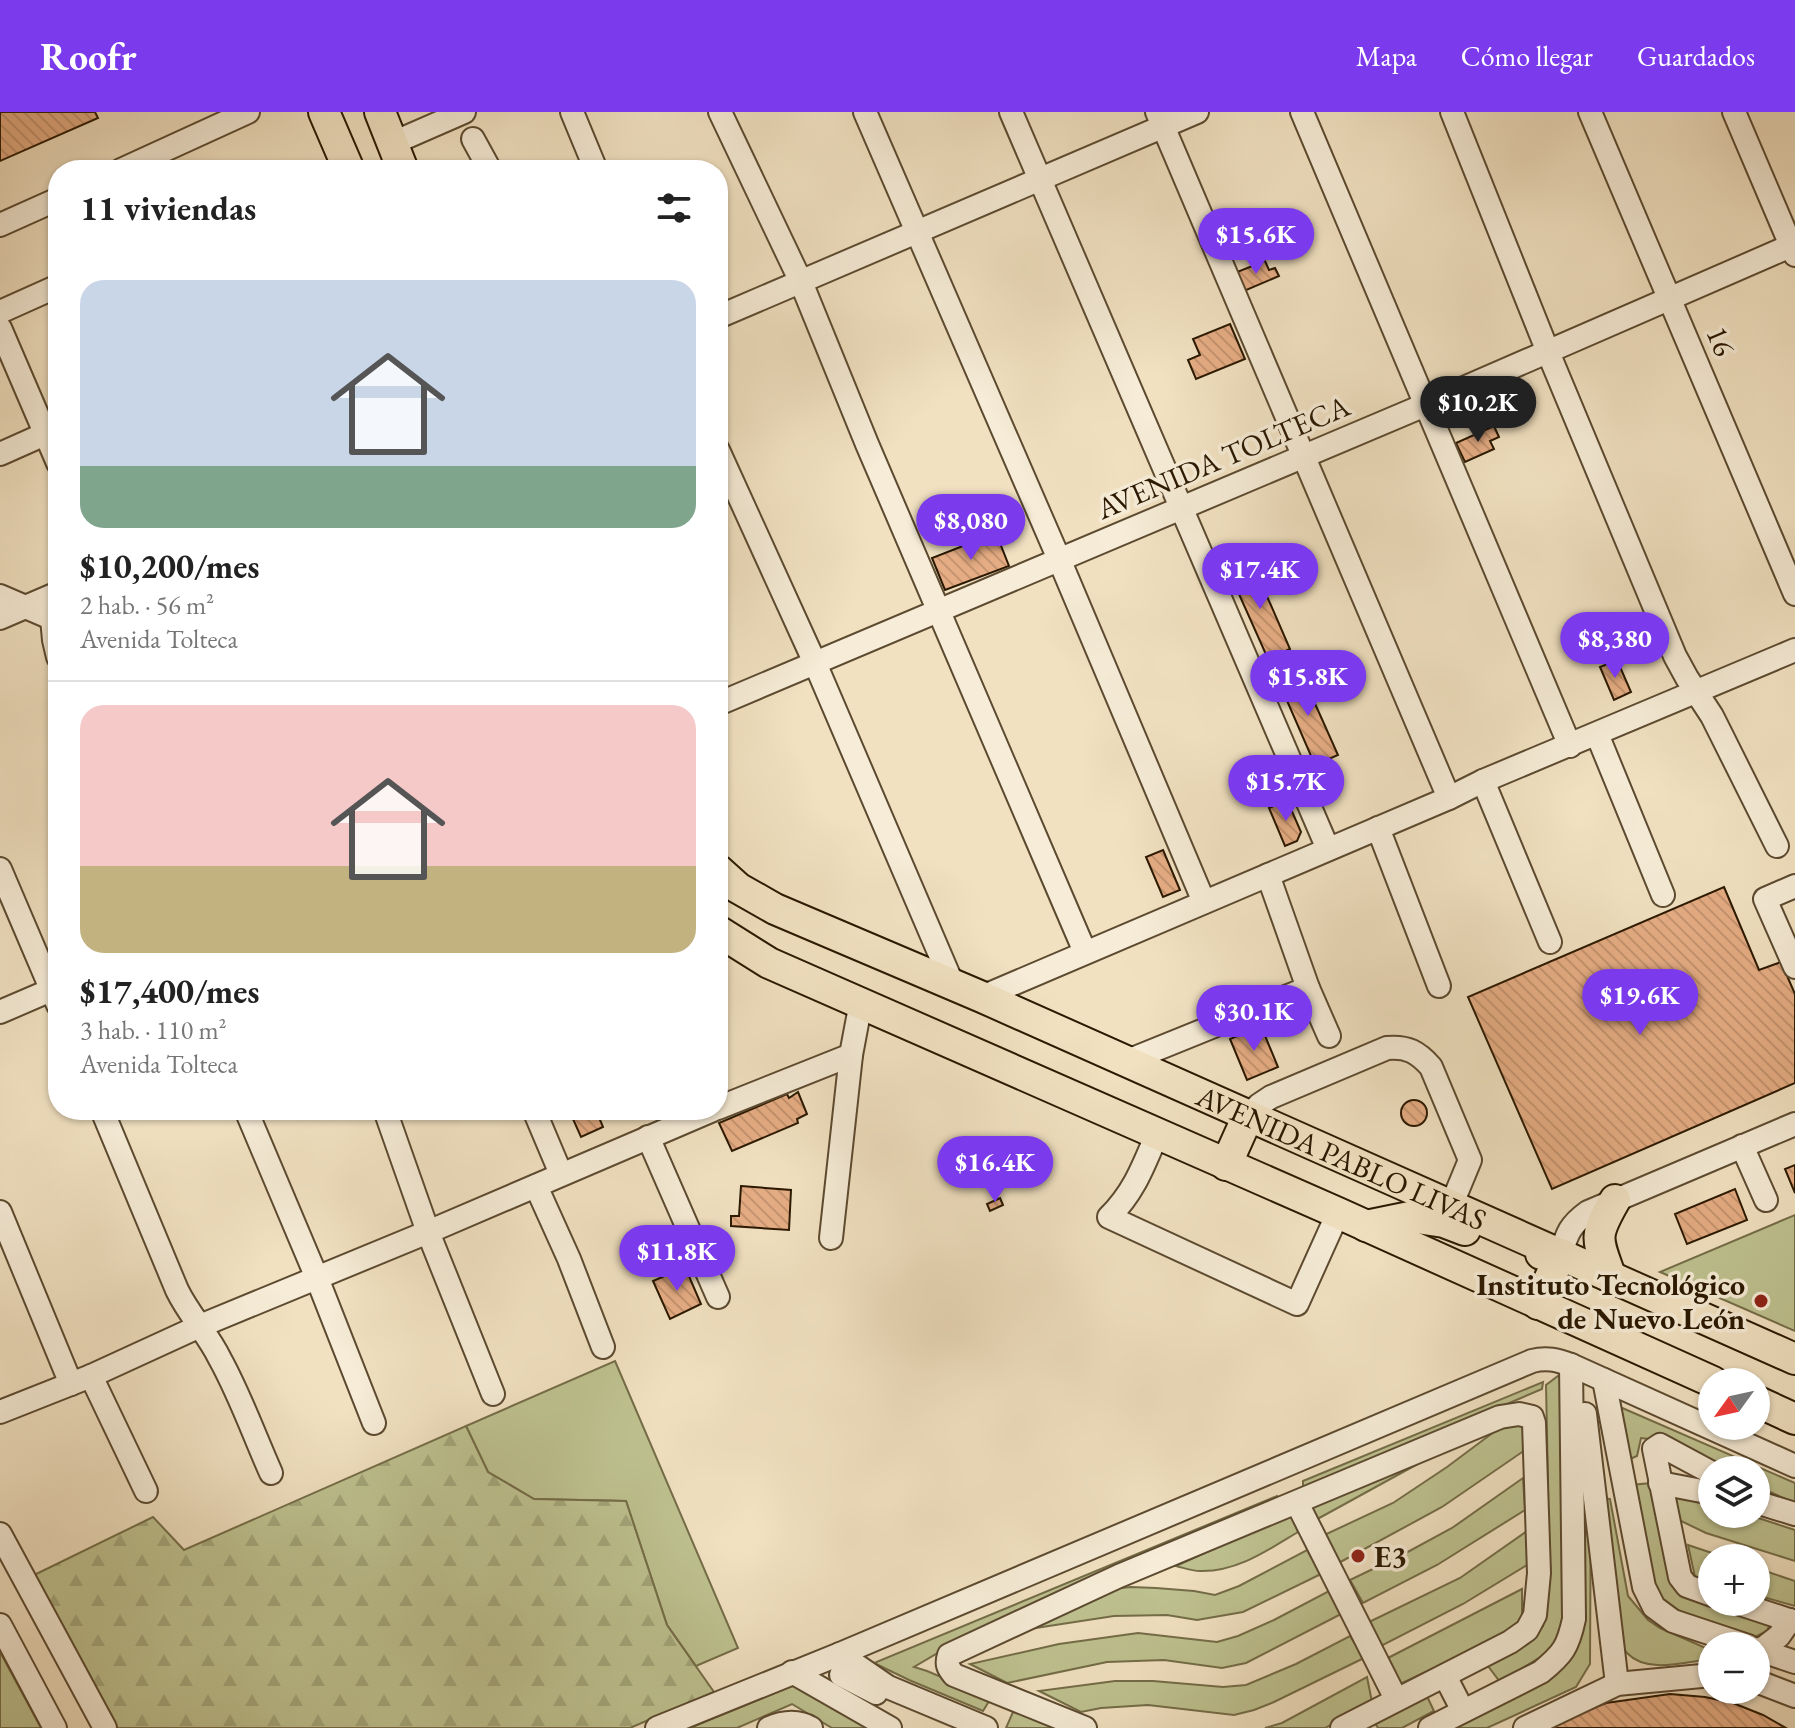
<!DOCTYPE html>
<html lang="es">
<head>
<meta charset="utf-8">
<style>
  body { margin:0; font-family:"EB Garamond",serif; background:#f6f6f6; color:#222; height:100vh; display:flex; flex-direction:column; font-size:30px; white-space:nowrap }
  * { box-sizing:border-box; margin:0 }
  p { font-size:26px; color:#767676 }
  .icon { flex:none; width:44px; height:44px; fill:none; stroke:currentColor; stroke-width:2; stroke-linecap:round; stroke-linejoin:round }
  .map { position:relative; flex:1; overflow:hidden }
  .drawer { position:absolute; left:48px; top:48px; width:680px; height:960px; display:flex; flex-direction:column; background:#fff; border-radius:32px; box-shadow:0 2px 6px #0004 }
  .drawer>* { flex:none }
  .needle { width:52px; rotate:237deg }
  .tools { position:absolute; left:1698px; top:1256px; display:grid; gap:16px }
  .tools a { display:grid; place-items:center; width:72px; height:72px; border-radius:50%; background:#fff; box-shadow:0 2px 6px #0004; font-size:40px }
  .price { position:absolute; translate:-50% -68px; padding:0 18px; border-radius:28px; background:#7c3aed; color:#fff; font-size:26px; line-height:52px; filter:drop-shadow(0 2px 4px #0008) }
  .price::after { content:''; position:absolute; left:50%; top:48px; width:24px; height:18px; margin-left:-12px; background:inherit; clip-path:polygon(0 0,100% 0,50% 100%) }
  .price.selected { background:#222; color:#fff }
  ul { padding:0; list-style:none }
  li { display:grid; align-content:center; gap:16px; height:424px; padding:0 32px }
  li+li { border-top:2px solid #e0e0e0 }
  li span { display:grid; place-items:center; height:248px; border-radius:24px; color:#555 }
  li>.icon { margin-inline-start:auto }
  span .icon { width:144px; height:144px; fill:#fffc; stroke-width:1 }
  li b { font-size:34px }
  h2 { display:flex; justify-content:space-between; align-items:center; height:96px; padding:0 32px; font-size:34px }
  header { display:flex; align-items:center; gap:48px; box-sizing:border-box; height:112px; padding:0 40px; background:#7c3aed; color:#fff }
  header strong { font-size:38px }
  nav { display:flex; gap:44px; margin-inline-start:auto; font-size:28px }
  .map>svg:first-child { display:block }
  .green { fill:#bec290; stroke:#746d48; stroke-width:2 }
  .forest { fill:url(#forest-firs); stroke:#746d48; stroke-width:2 }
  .building { fill:url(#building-back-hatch); stroke:#2a1800; stroke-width:2 }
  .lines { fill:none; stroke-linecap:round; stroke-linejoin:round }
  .minor-casing { stroke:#5c4a30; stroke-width:26 }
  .major-casing { stroke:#2a1800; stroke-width:34 }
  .minor { stroke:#f6ecd7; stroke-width:22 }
  .major { stroke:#f1e1c1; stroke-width:30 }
  .poi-dot { fill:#8f2418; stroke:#f6ecd7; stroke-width:3 }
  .labels { text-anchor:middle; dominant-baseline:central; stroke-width:7; stroke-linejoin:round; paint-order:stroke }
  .street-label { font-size:30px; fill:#2a1800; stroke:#f6ecd7 }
  .poi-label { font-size:30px; font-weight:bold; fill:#2a1800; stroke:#f6ecd7; text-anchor:end }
</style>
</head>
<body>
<header>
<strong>Roofr</strong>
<nav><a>Mapa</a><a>Cómo llegar</a><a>Guardados</a></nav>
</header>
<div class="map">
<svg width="1795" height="1616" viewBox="0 0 1795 1616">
  <defs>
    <pattern id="forest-firs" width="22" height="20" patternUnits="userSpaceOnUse" patternTransform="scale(2)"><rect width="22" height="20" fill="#bec290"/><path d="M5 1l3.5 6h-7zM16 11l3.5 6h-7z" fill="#a3a67a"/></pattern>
    <pattern id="building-back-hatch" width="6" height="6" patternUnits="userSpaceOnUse" patternTransform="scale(2)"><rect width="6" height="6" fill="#e6ad84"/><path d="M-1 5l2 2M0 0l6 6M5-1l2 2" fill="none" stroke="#c59470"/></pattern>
  </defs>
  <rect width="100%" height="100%" fill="#f1e1c1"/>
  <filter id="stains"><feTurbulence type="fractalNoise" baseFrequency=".0025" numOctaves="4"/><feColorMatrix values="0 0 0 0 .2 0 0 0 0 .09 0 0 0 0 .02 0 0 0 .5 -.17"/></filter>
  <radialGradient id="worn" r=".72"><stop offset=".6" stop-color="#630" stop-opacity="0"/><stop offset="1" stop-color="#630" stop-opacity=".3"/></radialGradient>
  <g class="green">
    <polygon points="1795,1103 1795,1219 1660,1160"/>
    <polygon points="615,1249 738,1536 696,1554 667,1513 626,1389 534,1387 488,1360 466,1314"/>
    <polygon points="1558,1264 1567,1268 1567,1499 1562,1525 1547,1541 1500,1570 1488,1554 1533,1526 1543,1514 1546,1481 1548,1370 1546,1273"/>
    <polygon points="1543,1270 1542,1277 1303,1379 1303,1369"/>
    <polygon points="1620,1295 1795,1371 1795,1391 1756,1374 1756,1358 1720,1358 1649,1327 1641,1326 1637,1344 1630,1347"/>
    <polygon points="1518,1302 1526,1319 1528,1336 1442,1395 1333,1454 1320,1425 1393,1391 1447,1355"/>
    <polygon points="1434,1343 1312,1410 1302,1388"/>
    <polygon points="1584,1364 1591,1366 1590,1552 1576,1575 1487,1616 1452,1616 1576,1534 1585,1509"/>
    <polygon points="1523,1366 1525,1398 1437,1453 1363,1491 1350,1468 1404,1442 1452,1416"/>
    <polygon points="1651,1371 1670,1446 1716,1490 1736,1496 1771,1510 1767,1519 1751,1527 1657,1492 1631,1373"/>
    <polygon points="1672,1380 1712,1391 1712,1402 1746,1402 1795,1418 1795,1449 1706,1421 1679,1408"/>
    <polygon points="1277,1384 1280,1394 960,1528 914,1555 927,1559 991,1586 983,1599 909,1568 874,1551"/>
    <path d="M1600,1385L1610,1387L1628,1484L1648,1508L1660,1516L1708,1537L1704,1548C1681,1551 1646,1561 1627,1541C1623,1537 1621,1530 1619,1524Z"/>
    <path d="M1292,1401L1298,1420C1268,1438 1237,1460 1200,1459C1192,1459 1184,1456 1176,1454Z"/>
    <polygon points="1527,1419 1527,1453 1463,1492 1381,1534 1369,1510 1460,1466"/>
    <polygon points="1688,1433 1727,1446 1712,1446 1712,1470 1695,1465"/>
    <polygon points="1307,1438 1321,1462 1243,1500 1197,1508 1167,1503 1114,1504 1016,1519 1112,1477 1131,1475 1156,1476 1194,1479 1215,1483 1239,1474"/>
    <polygon points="1756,1456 1795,1469 1795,1494 1756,1483"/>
    <polygon points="1522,1477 1522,1515 1398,1573 1384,1548"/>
    <polygon points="1329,1479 1343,1501 1246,1551 1222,1556 1164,1548 1107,1550 1007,1571 970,1552 1059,1532 1138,1521 1217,1530 1238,1524 1274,1508"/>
    <polygon points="1350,1524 1364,1546 1274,1590 1254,1598 1234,1603 1148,1593 1101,1596 1081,1600 1039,1579 1115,1569 1153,1569 1223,1575 1246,1573 1296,1552"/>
    <polygon points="0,1540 41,1616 0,1616"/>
    <polygon points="1367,1565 1372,1590 1325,1616 1265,1616 1282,1611"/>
    <polygon points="792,1574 803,1575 877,1616 832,1616 792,1592 737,1616 690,1616"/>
    <polygon points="1425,1580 1434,1599 1402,1616 1378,1616 1373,1608"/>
    <polygon points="1016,1593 1064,1616 1006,1616"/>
  </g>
  <polygon class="forest" points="466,1314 488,1360 534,1387 626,1389 667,1513 714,1580 630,1616 117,1616 30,1465 153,1405 184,1438"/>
  <g class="building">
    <polygon points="0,0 95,0 98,6 0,49"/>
    <polygon points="1265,149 1269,158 1275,156 1279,164 1244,179 1237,160"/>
    <polygon points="1230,212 1245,247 1196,267 1188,248 1200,243 1193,227"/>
    <polygon points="1494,314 1499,325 1490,329 1494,337 1465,350 1456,331"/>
    <polygon points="996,421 1009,454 945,478 932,446"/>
    <polygon points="1253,452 1290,537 1268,547 1230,462"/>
    <polygon points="1617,548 1631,580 1614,588 1600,555"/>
    <polygon points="1300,558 1338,643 1315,653 1278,568"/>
    <polygon points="1287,688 1301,720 1297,729 1285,734 1269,696"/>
    <polygon points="1163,738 1180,778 1163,785 1146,745"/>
    <polygon points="1724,775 1759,858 1781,850 1795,882 1795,971 1552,1077 1468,885"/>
    <polygon points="1261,914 1278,955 1247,968 1230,927"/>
    <polygon points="798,980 807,1002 797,1007 798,1011 732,1039 719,1011 787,982 789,986"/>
    <circle cx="1414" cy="1001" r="13"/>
    <polygon points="569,998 596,998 603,1015 581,1025"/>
    <polygon points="1795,1053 1795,1081 1785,1057"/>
    <polygon points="741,1074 791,1078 789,1118 731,1114 731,1104 739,1104"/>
    <polygon points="1735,1077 1747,1108 1687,1132 1675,1102"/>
    <polygon points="1000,1086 1003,1093 990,1099 987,1092"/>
    <polygon points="685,1155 701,1192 670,1207 653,1169"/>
    <polygon points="1670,1582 1705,1585 1733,1591 1763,1603 1786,1616 1545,1616 1606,1591"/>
  </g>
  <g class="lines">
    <defs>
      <g id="minor">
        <polyline points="572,0 596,58"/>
        <polyline points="720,0 801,170 867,332 1085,840"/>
        <polyline points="865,0 1059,447 1204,790"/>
        <polyline points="1011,0 1328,737"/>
        <polyline points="1157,0 1449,686"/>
        <polyline points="1302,0 1570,634"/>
        <polyline points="1452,0 1548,240 1675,544 1687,566 1712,604 1777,734"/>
        <polyline points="1590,0 1795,482"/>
        <polyline points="1734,0 1795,143"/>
        <polyline points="473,27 490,58"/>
        <polyline points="393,31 464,0"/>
        <polyline points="121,58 248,0"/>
        <polyline points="0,113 58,87"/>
        <polyline points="0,200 58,174"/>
        <polyline points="718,205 1197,0"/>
        <polyline points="0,216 58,351"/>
        <polyline points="718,338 815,551 953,873"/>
        <polyline points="0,342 45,322"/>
        <polyline points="0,484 58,509"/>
        <polyline points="0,506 58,481"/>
        <polyline points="52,506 54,528 58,545"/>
        <polyline points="718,592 1425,293 1795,132"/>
        <polyline points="1597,622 1663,783"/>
        <polyline points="1483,669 1550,830"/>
        <polyline points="1378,716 1439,874"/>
        <polyline points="0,757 58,893"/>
        <polyline points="1268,763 1308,876 1329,924"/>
        <polyline points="1795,774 1765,787 1795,855"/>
        <polyline points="982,885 1449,686 1483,669 1795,538"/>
        <polyline points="0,900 58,875"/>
        <polyline points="1125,950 1308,876"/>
        <polyline points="718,996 851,943 861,890"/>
        <path d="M102,998L177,1178C189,1203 208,1222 220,1247C240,1283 254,1323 271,1361"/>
        <polyline points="246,998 317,1166 374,1311"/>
        <polyline points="385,998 428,1120 493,1282"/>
        <polyline points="534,998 561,1062"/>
        <path d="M1248,1004L1259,993L1271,985L1387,936C1407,934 1418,940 1431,955L1470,1048L1451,1094"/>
        <path d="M1157,1022C1143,1055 1134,1080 1109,1105L1297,1192L1338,1101"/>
        <polyline points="648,1025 718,1185"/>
        <polyline points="1742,1034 1766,1088"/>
        <polyline points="536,1074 569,1147 603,1235"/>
        <polyline points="0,1100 71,1272"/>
        <polyline points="831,1126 851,943"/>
        <path d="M1561,1142C1567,1121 1570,1113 1588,1100L1795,1012"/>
        <polyline points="91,1264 146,1379"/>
        <polyline points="1604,1268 1644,1475 1654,1495 1673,1509 1748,1534"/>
        <polyline points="0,1300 91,1264 200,1214 428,1120 713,998"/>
        <polyline points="1585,1302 1617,1572"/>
        <polyline points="1712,1361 1660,1333 1654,1337 1680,1465 1687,1474 1712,1483"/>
        <polyline points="1660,1371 1712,1381"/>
        <polyline points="1756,1390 1795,1402"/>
        <polyline points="1297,1391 1396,1587"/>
        <polyline points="0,1422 105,1616"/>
        <polyline points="1734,1490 1795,1510"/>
        <polyline points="0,1513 55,1616"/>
        <polyline points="1756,1537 1795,1550"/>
        <polyline points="1761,1538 1779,1524 1790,1508"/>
        <polyline points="840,1542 888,1575 986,1616"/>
        <polyline points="792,1560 890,1616"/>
        <polyline points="841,1563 876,1581"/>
        <polyline points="1445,1564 1463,1599"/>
        <polyline points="1756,1569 1795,1584"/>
        <path d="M657,1616L840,1542L1532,1249C1547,1245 1557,1248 1571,1253L1795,1354"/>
        <path d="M769,1616C783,1610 797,1608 811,1616"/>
        <path d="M1085,1616L954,1563C948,1556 946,1552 949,1543L1119,1464L1500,1305L1519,1302L1532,1305L1534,1311L1539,1461L1535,1503L1527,1518L1510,1530L1342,1616"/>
        <path d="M1430,1616L1541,1560C1563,1542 1568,1535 1574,1507L1571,1253"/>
        <polyline points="1525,1616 1617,1572 1712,1563"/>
      </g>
      <g id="major">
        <polyline points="324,0 349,58"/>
        <polyline points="380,0 403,58"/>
        <path id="s1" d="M718,758L738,776L775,797L982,885L1795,1247"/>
        <polyline points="718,819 769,851 1338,1101 1713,1270"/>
        <polyline points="1226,1053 1248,1004"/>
        <polyline points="1366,1114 1410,1105 1444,1110 1465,1118"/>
        <path d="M1611,1166C1597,1126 1593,1126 1615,1088"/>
        <polyline points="1538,1192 1561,1142 1541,1142"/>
        <polyline points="1756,1289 1795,1307"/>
      </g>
    </defs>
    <use href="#minor" class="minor-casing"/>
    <use href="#major" class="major-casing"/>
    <use href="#minor" class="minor"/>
    <use href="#major" class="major"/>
  </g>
  <g class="poi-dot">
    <circle cx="1761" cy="1189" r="8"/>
    <circle cx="1358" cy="1444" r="8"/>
  </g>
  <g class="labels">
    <g class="street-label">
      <text transform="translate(1721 229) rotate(67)">16</text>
      <text transform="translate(1223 345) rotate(-23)">AVENIDA TOLTECA</text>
      <text stroke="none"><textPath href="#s1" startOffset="688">AVENIDA PABLO LIVAS</textPath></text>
    </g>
    <g class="poi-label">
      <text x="1745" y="1172">Instituto Tecnológico<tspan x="1745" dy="34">de Nuevo León</tspan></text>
      <text x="1374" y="1444" text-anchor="start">E3</text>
    </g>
  </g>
  <rect width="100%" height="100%" filter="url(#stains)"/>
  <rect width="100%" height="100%" fill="url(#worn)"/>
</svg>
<div class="tools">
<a><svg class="needle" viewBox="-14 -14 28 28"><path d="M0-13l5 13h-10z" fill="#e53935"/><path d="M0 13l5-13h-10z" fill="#767676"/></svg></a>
<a><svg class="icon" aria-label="layers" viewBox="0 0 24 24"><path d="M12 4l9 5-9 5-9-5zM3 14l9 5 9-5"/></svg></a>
<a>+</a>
<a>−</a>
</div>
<b class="price" style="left:1256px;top:164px">$15.6K</b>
<b class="price selected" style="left:1478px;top:332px">$10.2K</b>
<b class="price" style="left:971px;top:450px">$8,080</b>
<b class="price" style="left:1260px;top:499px">$17.4K</b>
<b class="price" style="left:1615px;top:568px">$8,380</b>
<b class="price" style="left:1308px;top:606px">$15.8K</b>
<b class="price" style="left:1286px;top:711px">$15.7K</b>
<b class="price" style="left:1640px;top:925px">$19.6K</b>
<b class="price" style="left:1254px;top:941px">$30.1K</b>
<b class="price" style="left:995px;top:1092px">$16.4K</b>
<b class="price" style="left:677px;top:1181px">$11.8K</b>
<section class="drawer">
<h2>11 viviendas<svg class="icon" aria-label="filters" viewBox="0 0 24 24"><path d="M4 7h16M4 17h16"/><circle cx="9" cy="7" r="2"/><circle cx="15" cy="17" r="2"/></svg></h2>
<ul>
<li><span style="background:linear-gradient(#c9d6e8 75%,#7fa58c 0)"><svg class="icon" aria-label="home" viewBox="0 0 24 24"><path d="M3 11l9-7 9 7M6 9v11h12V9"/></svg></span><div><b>$10,200/mes</b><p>2 hab. · 56 m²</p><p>Avenida Tolteca</p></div></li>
<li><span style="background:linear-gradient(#f6c9c9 65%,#c2b280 0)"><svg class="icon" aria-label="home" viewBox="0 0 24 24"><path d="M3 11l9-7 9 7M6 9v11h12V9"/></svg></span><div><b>$17,400/mes</b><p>3 hab. · 110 m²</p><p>Avenida Tolteca</p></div></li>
</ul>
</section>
</div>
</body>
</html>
